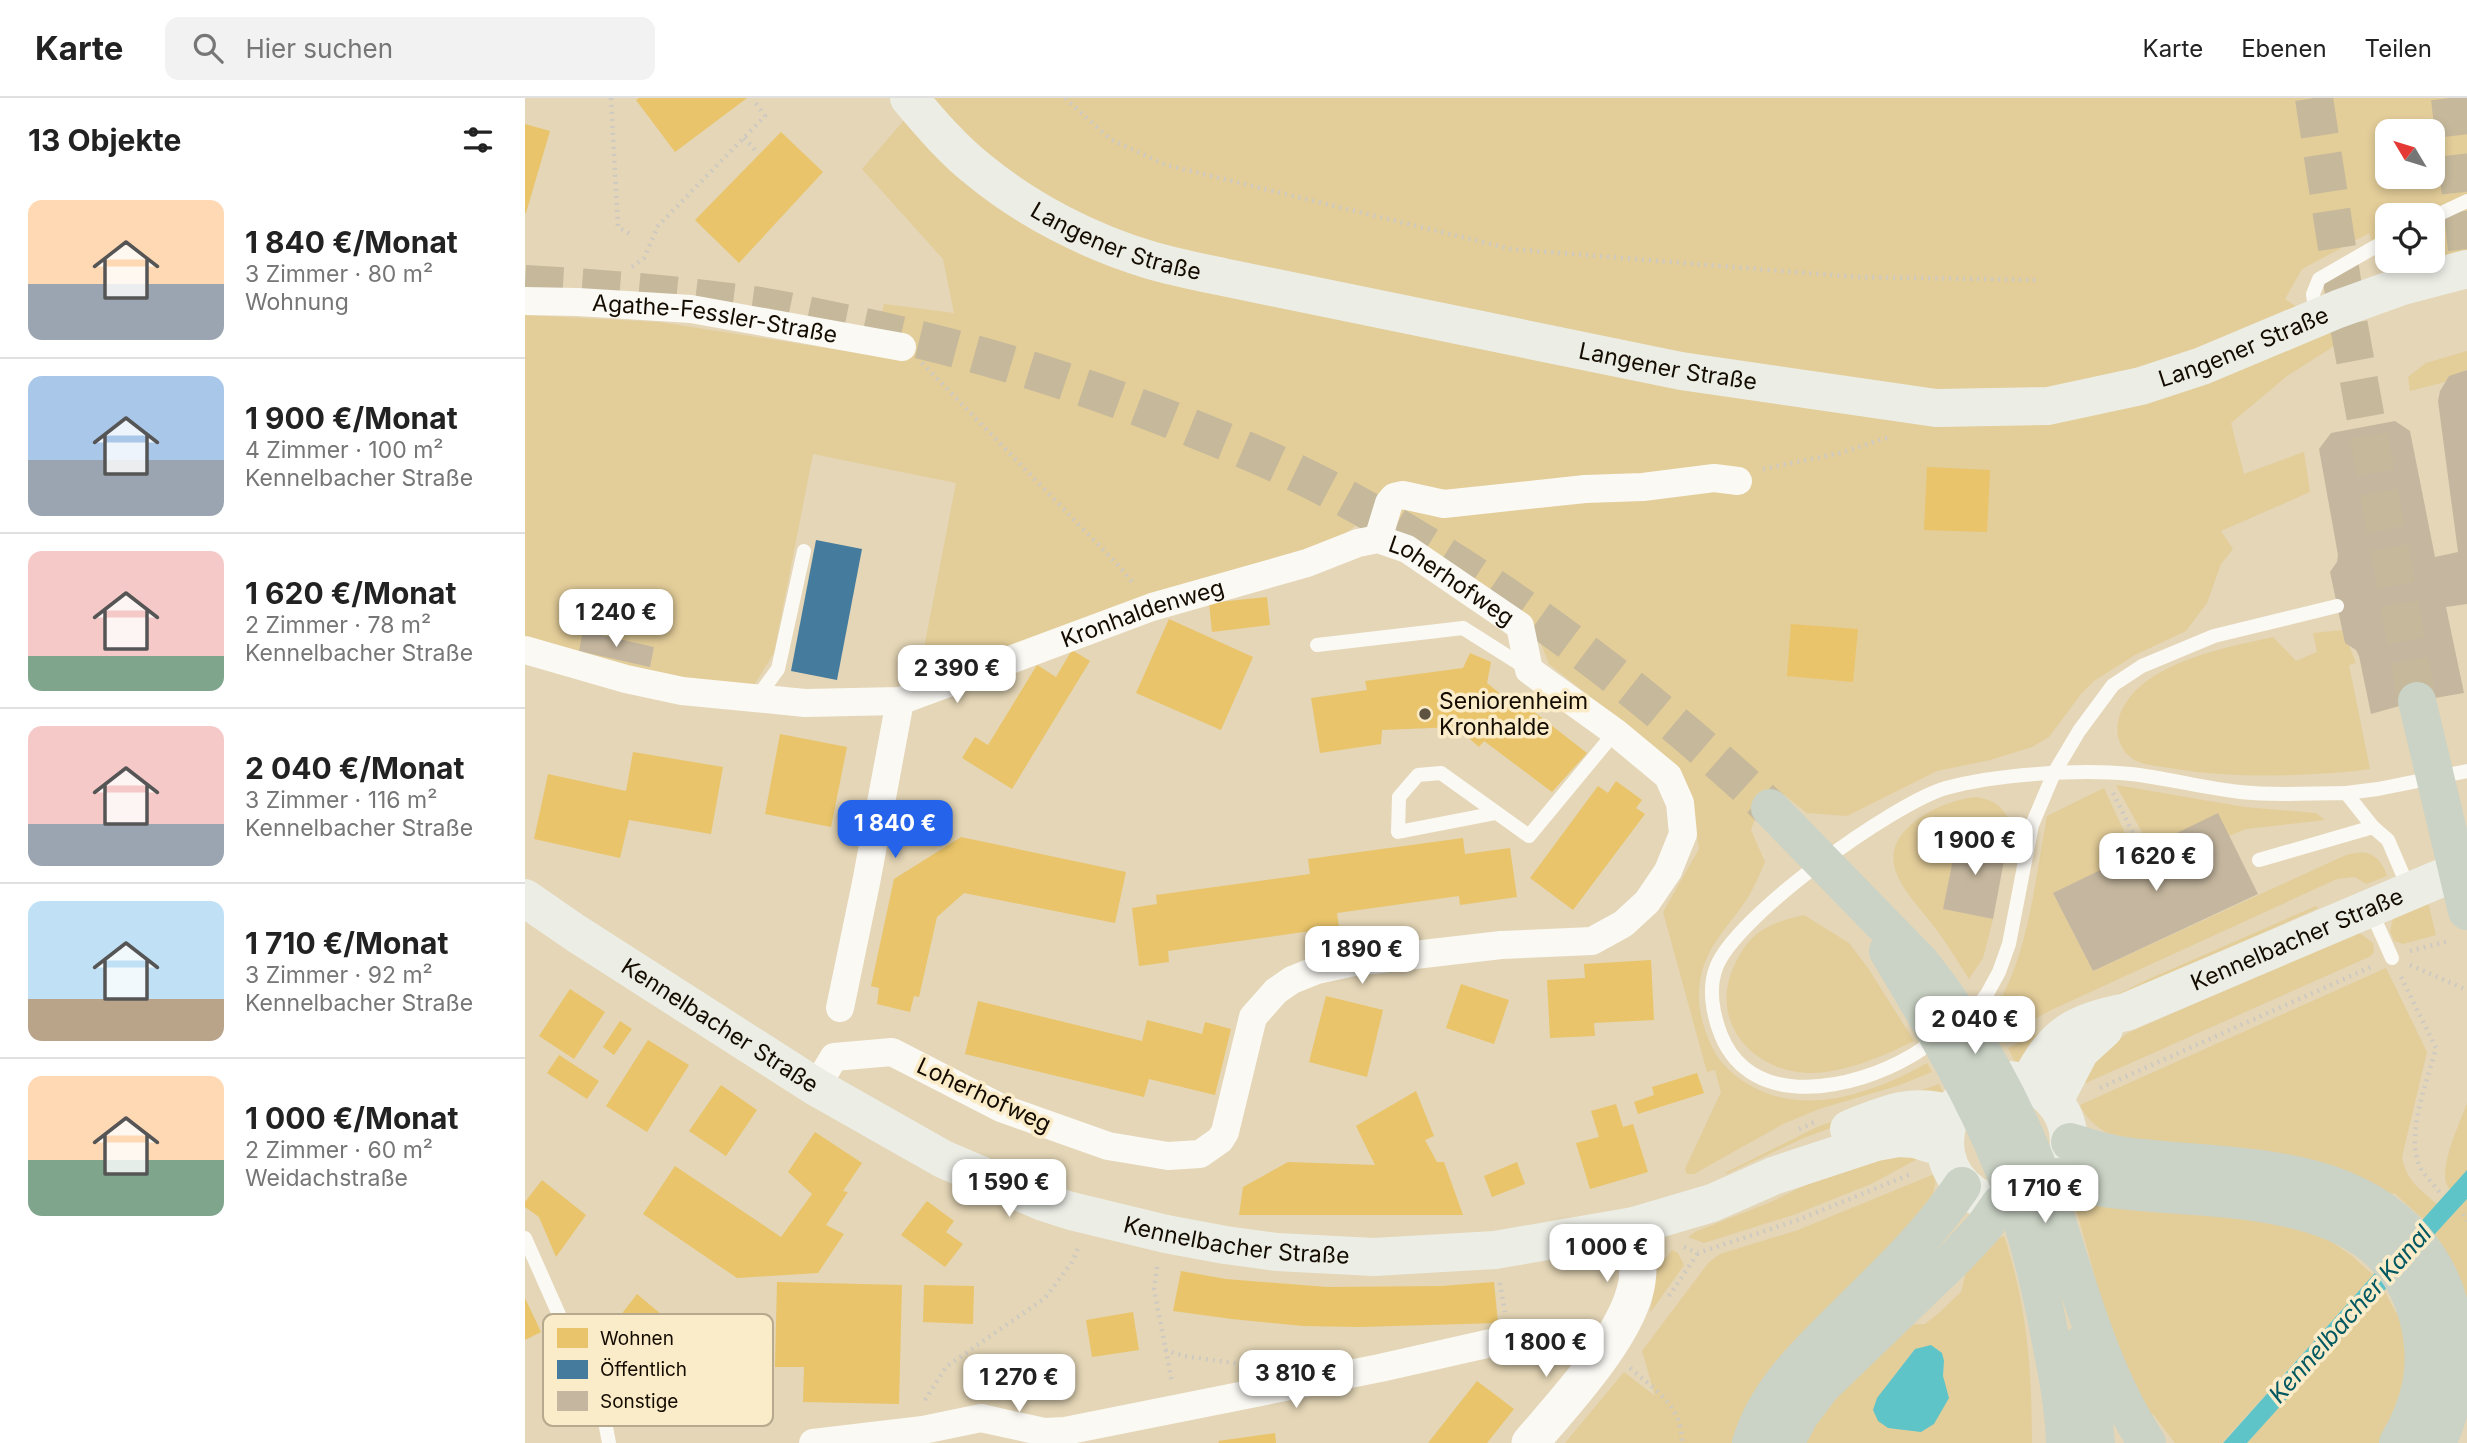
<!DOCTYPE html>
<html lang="de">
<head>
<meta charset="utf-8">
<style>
  body { margin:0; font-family:Inter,sans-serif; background:#f2f2f2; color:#222; height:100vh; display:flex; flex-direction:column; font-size:26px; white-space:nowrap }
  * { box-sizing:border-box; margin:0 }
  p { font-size:23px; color:#767676 }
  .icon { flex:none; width:38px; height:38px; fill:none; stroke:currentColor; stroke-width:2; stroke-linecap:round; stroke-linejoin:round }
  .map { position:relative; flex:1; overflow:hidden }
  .side { display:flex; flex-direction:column; background:#fff; width:525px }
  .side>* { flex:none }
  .needle { width:46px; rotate:308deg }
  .buttons { position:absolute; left:1850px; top:21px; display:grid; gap:14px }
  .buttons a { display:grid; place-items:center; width:70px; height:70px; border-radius:14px; background:#fff; box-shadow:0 4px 10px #0003; font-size:35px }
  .price { position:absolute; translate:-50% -60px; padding:0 16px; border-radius:14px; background:#fff; color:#222; font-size:23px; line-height:46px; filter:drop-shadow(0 2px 4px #0008) }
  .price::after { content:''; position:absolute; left:50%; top:42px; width:21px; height:16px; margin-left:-10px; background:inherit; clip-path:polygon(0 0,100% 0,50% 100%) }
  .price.active { background:#2563eb; color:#fff }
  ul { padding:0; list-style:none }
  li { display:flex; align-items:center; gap:21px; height:175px; padding:0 28px }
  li+li { border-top:2px solid #e0e0e0 }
  li span { display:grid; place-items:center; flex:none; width:196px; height:140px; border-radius:14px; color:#555 }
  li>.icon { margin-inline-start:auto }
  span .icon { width:84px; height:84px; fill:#fffc; stroke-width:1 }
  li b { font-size:30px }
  h2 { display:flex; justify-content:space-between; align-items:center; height:84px; padding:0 28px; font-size:30px }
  header { display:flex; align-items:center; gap:42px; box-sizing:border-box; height:98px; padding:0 35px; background:#fff; border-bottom:2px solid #e0e0e0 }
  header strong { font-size:33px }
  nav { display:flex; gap:38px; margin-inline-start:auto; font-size:24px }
  .search { width:490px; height:63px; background:#f2f2f2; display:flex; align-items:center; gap:18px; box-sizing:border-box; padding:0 24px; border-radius:14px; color:#767676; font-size:26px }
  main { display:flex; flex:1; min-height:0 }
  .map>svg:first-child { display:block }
  .green { fill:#e3cd99; fill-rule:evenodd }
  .water { fill:#5fc4c8 }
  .homes { fill:#e9c46a }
  .public { fill:#457b9d }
  .building { fill:#c5b79f }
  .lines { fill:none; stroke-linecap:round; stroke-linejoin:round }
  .motorway-tunnel { stroke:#c5b89b; stroke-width:38; stroke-dasharray:38 19; stroke-linecap:butt }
  .path { stroke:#cfcac1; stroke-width:4.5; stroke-dasharray:2 5; stroke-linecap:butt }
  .service { stroke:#fbf9f4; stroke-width:14 }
  .minor { stroke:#fbf9f4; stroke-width:28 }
  .tertiary { stroke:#fbf9f4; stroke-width:37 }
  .secondary { stroke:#eceee6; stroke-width:38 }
  .motorway { stroke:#cbd3c6; stroke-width:38 }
  .poi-dot { fill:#5d5340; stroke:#fbecc9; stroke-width:2.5 }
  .labels { text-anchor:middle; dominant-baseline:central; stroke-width:7; stroke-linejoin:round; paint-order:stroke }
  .street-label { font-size:23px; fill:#140c00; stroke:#fbecc9 }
  .poi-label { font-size:23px; fill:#140c00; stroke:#fbecc9; text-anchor:start }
  .water-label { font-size:24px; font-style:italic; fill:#015861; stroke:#fbecc9 }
  .key { fill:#fbecc9; stroke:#b6a98d; stroke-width:2 }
  .key-label { font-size:19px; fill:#140c00 }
</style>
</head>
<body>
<header>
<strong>Karte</strong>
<div class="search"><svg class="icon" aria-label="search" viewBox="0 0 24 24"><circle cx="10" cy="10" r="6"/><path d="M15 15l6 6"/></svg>Hier suchen</div>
<nav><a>Karte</a><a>Ebenen</a><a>Teilen</a></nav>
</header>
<main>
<section class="side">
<h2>13 Objekte<svg class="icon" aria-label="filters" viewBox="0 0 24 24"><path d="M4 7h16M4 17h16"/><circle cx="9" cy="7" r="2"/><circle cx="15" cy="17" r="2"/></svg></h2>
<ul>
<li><span style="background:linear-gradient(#ffd9b3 60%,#9aa5b1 0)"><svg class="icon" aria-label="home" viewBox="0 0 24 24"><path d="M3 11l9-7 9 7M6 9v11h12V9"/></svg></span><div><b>1 840 €/Monat</b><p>3 Zimmer · 80 m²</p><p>Wohnung</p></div></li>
<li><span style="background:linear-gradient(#a9c7e8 60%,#9aa5b1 0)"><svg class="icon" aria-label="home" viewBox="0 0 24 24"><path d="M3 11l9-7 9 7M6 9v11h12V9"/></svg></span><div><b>1 900 €/Monat</b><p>4 Zimmer · 100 m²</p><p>Kennelbacher Straße</p></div></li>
<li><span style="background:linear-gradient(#f6c9c9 75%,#7fa58c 0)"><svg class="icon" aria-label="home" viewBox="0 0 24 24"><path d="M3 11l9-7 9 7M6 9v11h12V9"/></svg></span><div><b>1 620 €/Monat</b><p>2 Zimmer · 78 m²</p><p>Kennelbacher Straße</p></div></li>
<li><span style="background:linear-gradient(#f6c9c9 70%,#9aa5b1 0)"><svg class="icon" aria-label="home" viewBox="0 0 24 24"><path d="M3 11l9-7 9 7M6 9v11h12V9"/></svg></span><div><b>2 040 €/Monat</b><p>3 Zimmer · 116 m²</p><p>Kennelbacher Straße</p></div></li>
<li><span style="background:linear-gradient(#bfe0f5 70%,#b9a48a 0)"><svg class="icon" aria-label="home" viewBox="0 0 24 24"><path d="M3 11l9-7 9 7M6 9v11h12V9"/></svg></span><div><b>1 710 €/Monat</b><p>3 Zimmer · 92 m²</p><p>Kennelbacher Straße</p></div></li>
<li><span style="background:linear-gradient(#ffd9b3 60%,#7fa58c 0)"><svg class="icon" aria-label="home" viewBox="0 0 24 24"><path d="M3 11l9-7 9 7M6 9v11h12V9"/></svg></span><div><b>1 000 €/Monat</b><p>2 Zimmer · 60 m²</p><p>Weidachstraße</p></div></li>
</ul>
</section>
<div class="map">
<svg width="1942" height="1345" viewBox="0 0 1942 1345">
  <rect width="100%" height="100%" fill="#e4d6b6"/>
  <g class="green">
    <path d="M398,0H1942V155L1908,162V117H1862V163H1904L1859,177L1844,135L1777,171L1760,201L1820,241L1762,278L1706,325L1719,376L1779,354L1785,394L1696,433L1708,451L1696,466L1682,505L1661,533L1610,557L1569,583L1556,596L1524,639L1507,649L1465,662L1412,673L1322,718L1282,715L1254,693L1230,721L1226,732L1240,764C1233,780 1226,797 1215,811C1197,835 1179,854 1175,884C1171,907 1178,931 1188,951C1196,966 1207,976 1221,985C1277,1021 1349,995 1402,965L1407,974L1372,988L1294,1011L1258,1026L1169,1076H1162L1160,1071L1196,994L1190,972L1182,974L1138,814L1174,751L1166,699L1141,659L1024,566L1007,523L877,434L842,419L810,443L393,581L431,385L288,356L249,555L226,592L197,591L0,544V217L134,224L347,257L359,206L429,215L418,161L337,71ZM1862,33H1908V79H1862Z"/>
    <polygon points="1942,253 1942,272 1925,278 1920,284 1885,293 1883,279 1901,265"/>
    <path d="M1818,532L1831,565L1824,567L1845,671C1826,674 1807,675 1787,676C1738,679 1692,678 1644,670C1633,668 1618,667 1608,661C1596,653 1590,637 1593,624C1606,566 1700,550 1748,539L1771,563L1792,554L1788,535Z"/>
    <polygon points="1591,687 1719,709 1791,715 1800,722 1721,731 1704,738 1625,749"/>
    <path d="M1579,690L1610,757L1528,795L1568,873L1821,757C1843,750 1855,757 1862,778L1841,786L1830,779L1812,781L1526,912L1477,939L1465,919C1504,861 1509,786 1522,718Z"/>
    <path d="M1451,699C1479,703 1487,721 1488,746L1433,737L1419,811L1468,821L1458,860L1444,881C1433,864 1423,847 1411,831C1388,799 1343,763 1387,726C1406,710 1427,702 1451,699Z"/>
    <polygon points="1902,800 1911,837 1878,846 1869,843 1865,833 1868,821"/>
    <polygon points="1791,808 1793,810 1556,917 1492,968 1483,950 1624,881"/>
    <path d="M1279,817L1324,845L1343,870L1389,943C1358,958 1318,976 1282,975C1226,972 1184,923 1209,868C1216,853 1225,839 1239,831C1251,824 1265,820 1279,817Z"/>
    <path d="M1833,834L1848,845L1849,854L1846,858L1554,988C1562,964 1582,949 1603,935Z"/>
    <path d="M1861,870L1902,954L1877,1059C1881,1082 1895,1092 1912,1106L1898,1121L1869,1095L1865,1098L1582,1035C1570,1028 1561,1020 1555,1007Z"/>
    <polygon points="1414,986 1421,1000 1339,1018 1281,1039 1201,1076 1200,1075 1292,1029"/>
    <path d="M1942,1005V1072L1925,1091C1910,1076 1935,1025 1942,1005Z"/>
    <polygon points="1400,1057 1346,1086 1271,1116 1179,1145 1163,1139 1172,1133 1246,1104 1332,1062"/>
    <polygon points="1412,1075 1408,1096 1210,1345 1040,1345 1099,1274 1130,1298 1117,1253 1184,1164 1195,1156 1273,1132"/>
    <polygon points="1942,1101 1942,1220 1928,1165 1910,1136"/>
    <polygon points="1576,1104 1783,1127 1827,1158 1848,1177 1697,1345 1650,1345 1628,1316 1625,1319 1604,1276 1576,1201 1550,1107"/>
    <path d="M1479,1138C1502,1208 1507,1272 1507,1345H1276L1301,1304L1380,1227L1400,1226L1414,1215L1436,1194L1442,1171L1470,1142ZM1390,1251L1419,1263L1418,1278L1352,1300Z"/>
    <polygon points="1147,1152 1153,1155 1159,1167 1125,1215 1133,1169"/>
    <polygon points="1859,1192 1870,1213 1882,1229 1881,1295 1854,1345 1722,1345"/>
  </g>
  <g class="water">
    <polygon points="1942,1072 1942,1101 1919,1126 1722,1345 1698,1345"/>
    <polygon points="1406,1247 1417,1255 1419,1263 1418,1278 1424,1300 1409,1326 1396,1334 1363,1330 1353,1323 1348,1312 1352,1300 1390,1251"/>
  </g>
  <g class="homes">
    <polygon points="114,0 222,0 150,54 111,2"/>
    <polygon points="0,26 25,33 1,115 0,115"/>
    <polygon points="256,34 298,74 214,165 170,122"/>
    <polygon points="1402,369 1465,372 1462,434 1399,432"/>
    <polygon points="742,499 745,527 687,534 684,505"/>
    <polygon points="644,521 728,559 696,632 611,595"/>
    <polygon points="1266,526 1333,531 1328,584 1262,578"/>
    <polygon points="547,552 565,563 487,691 437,660 450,639 463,647 512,567 531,579"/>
    <polygon points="945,555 966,564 962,585 984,603 990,599 1062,655 1027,694 959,643 954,649 931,629 857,632 856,646 795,655 786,600 842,592 840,583 938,570"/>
    <polygon points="255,636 322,649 306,729 240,716"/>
    <polygon points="108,654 198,669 186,736 104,722 95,760 9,741 23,676 101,693"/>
    <polygon points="1091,683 1117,702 1111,710 1120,716 1048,812 1005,780 1073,688 1083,695"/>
    <polygon points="436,739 601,774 590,825 439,795 412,819 394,899 389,898 385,914 352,906 354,890 346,888 369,781"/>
    <polygon points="938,740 940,756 985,750 992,799 935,807 934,798 812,815 814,829 643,853 644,864 614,868 607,810 632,806 631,797 785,776 783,761"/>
    <polygon points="1126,862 1129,922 1069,925 1070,938 1025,940 1022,882 1060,880 1059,866"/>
    <polygon points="936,886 984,902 969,946 921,930"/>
    <polygon points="45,891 80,914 49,961 14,938"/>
    <polygon points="801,898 858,912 842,979 784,964"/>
    <polygon points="453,903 617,943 622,922 677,936 680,924 706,931 690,997 624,981 619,999 440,956"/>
    <polygon points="95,923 107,931 89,957 78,949"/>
    <polygon points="123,942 164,967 122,1034 81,1008"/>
    <polygon points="34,957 74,983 62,1001 22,975"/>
    <polygon points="1172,975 1179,995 1113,1016 1109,1004 1129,997 1127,989"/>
    <polygon points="196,987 232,1012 201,1058 164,1033"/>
    <polygon points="891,993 909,1038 900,1042 912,1064 919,1064 938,1117 714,1117 718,1089 763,1064 850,1067 831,1028"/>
    <polygon points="1091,1006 1098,1029 1108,1026 1123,1074 1065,1091 1051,1045 1074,1039 1066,1013"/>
    <polygon points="290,1034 337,1065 318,1093 323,1094 301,1127 319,1136 293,1175 212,1180 118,1116 150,1068 256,1139 287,1096 263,1074"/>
    <polygon points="992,1064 1000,1086 967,1099 959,1078"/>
    <polygon points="17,1082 61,1117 31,1159 14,1119 0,1109 0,1104"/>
    <polygon points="402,1103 429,1123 421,1134 438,1146 420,1169 376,1137"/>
    <polygon points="656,1173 701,1181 802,1189 916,1188 969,1184 973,1225 834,1229 778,1228 707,1221 648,1213"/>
    <polygon points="252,1184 377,1187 374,1306 278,1304 279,1269 250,1269"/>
    <polygon points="399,1187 449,1188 448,1226 398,1224"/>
    <polygon points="112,1196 137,1217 120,1238 95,1218"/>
    <polygon points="0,1200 16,1234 0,1242"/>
    <polygon points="608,1214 614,1252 567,1259 561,1222"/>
    <polygon points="533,1266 537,1284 513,1289 510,1271"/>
    <polygon points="952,1283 989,1311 962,1345 903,1345"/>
    <polygon points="750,1335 751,1345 694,1345 693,1343"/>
  </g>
  <polygon class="public" points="291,442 337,451 312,582 266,573"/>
  <g class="building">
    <polygon points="1942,272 1942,506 1921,509 1939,595 1892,603 1846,616 1834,558 1831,552 1820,545 1805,474 1812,464 1813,457 1794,351 1806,335 1870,323 1885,333 1910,459 1933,454 1913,303 1915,293 1924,278"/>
    <polygon points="58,533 129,549 125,569 54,553"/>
    <polygon points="1693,715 1733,796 1568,873 1528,795"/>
    <polygon points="1433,737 1482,747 1468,821 1418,811"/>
  </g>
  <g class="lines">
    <g class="motorway-tunnel">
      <polyline points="1789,0 1824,228 1892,603"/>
      <polyline points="1925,0 1942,151"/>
      <path d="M0,186C79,190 157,197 235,208C260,212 285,218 310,223C426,246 539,279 649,323C702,344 757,366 807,393C967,478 1112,587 1245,710"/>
    </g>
    <g class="path">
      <polyline points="86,0 93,129 105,136"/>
      <polyline points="540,0 585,41 641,67 986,151 1331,179 1515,182"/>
      <polyline points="219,40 231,53"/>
      <polyline points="107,169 119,160 133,128 240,18 229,3"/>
      <polyline points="397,265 592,466 609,486"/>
      <polyline points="1238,371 1315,355 1365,339"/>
      <polyline points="1588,695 1617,753"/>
      <polyline points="1885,853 1924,843"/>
      <polyline points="1885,867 1942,892"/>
      <path d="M1876,879L1911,950C1903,981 1882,1033 1893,1064C1896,1075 1908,1085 1915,1095"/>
      <polyline points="1575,990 1848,868"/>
      <polyline points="1274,1031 1292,1023"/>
      <polyline points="1938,1116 1942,1123"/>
      <polyline points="1159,1149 1173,1155 1273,1122 1386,1076"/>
      <polyline points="632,1169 629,1191 647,1284"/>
      <polyline points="975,1185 980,1214"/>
      <polyline points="1144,1198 1173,1155"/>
      <polyline points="640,1252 659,1258 715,1266"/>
      <path d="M1105,1270C1131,1293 1157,1307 1157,1345"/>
      <polyline points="400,1302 421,1269 520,1200 547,1164 554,1148"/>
    </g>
    <g class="service">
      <polyline points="1908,119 1942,103"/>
      <polyline points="1791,219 1788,196 1794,181 1862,142"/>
      <polyline points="792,547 938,530 1003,571"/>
      <polyline points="231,601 253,571 279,453"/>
      <polyline points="1821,695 1853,691 1942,673"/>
      <polyline points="971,715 873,734 874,699 893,677 916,675 1004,738 1090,634"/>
      <polyline points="1734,762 1848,729 1863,742 1884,791"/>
      <polyline points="1846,813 1867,860"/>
      <polyline points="1440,920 1447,916 1462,896 1474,874 1484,846 1507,727 1529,675 1554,633 1588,587 1617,568 1689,538 1812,508"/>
      <path d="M1412,940C1403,946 1395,953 1386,958C1330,991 1227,1014 1196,937C1188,917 1183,891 1191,870C1209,819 1369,705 1421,690C1471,676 1554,671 1606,676C1642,680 1679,690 1715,694C1750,698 1787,695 1821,695L1848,729"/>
      <polyline points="0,1140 79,1318 84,1345"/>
    </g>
    <g class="minor">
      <path id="s1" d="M0,203L53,204L166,211L377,249"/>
      <polyline points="853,441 864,405 869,399 878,397 919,406 1060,391 1118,389 1189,380 1213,383"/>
      <path id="s2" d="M0,552L101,581L157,593L280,605L375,603L627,509L782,465L833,445L853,441L882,451L995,528L1004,572L1090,634L1143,678L1155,705L1158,736L1143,773L1122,804L1098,826L1067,843L976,847L829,864L792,872L767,882L751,893L728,919L700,1034L695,1042L675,1056L643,1058L583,1048L476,1010L367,954L309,959L291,989"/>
      <polyline points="315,910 341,785 375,603"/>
      <polyline points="288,1345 398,1332 456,1320 519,1334 540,1333 855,1270 966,1245 1031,1237 1057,1239 1080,1250"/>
    </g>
    <path class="tertiary" d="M1005,1345C1039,1305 1097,1243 1110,1193C1116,1172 1111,1149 1109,1128"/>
    <g class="secondary">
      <path id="s3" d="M384,0C406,26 428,52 455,73C504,113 565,144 625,162C649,169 674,174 698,179L1156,273L1411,310L1523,308L1616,288L1677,268L1813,211L1877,188L1942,171"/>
      <path id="s4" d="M0,800L49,834L291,989L418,1061L518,1104L546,1113L641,1136L700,1147L752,1154L849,1159L970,1152L1109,1128L1187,1105L1248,1078L1351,1044L1373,1040L1390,1041L1420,1050"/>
      <circle cx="1482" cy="1044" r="62"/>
      <path id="s5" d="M1504,985C1529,936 1548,925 1601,914L1942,769"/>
      <polyline points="1529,1003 1555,953 1579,931"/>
      <path d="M1324,1031C1361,1016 1387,1004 1426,1016"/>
    </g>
    <g class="motorway">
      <polyline points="1892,603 1942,813"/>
      <path d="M1245,710L1396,865C1449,932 1491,1007 1520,1088C1550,1173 1572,1269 1622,1345"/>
      <path d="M1363,853C1404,922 1446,991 1476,1065C1500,1121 1514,1180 1525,1239C1532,1275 1539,1309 1540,1345"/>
      <path d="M1545,1044C1563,1049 1582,1056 1601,1058C1698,1071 1819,1060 1889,1141C1905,1160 1918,1182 1924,1206C1937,1254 1933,1300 1912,1345"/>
      <path d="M1533,1079C1550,1083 1568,1089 1585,1091C1691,1105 1863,1087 1894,1223C1905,1268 1896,1306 1873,1345"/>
      <polyline points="1557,1246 1567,1304 1571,1345"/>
      <path d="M1226,1345C1242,1292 1284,1254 1322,1216C1363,1175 1405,1136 1437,1088"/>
      <polyline points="1260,1345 1275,1317 1297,1288 1432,1158 1459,1129 1475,1106"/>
    </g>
  </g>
  <circle class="poi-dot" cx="900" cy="616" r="7"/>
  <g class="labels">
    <g class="street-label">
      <text stroke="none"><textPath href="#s3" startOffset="257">Langener Straße</textPath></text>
      <text stroke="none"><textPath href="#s1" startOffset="191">Agathe-Fessler-Straße</textPath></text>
      <text stroke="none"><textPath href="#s3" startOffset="1412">Langener Straße</textPath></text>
      <text stroke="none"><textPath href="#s3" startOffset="824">Langener Straße</textPath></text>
      <text stroke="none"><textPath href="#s2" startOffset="971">Loherhofweg</textPath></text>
      <text stroke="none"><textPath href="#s2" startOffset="639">Kronhaldenweg</textPath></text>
      <text stroke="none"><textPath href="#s5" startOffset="312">Kennelbacher Straße</textPath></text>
      <text stroke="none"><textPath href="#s4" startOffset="233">Kennelbacher Straße</textPath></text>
      <text transform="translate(459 997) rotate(25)">Loherhofweg</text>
      <text stroke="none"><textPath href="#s4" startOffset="800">Kennelbacher Straße</textPath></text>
    </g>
    <g class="poi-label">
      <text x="914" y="603">Seniorenheim<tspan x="914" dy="26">Kronhalde</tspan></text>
    </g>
    <g class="water-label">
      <text transform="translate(1825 1216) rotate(-48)">Kennelbacher Kanal</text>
    </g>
  </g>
  <rect x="18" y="1216" width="230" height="112" rx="10" class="key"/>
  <rect x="32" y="1230" width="31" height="20" fill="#e9c46a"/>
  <rect x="32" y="1262" width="31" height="19" fill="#457b9d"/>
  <rect x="32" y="1293" width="31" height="20" fill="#c5b79f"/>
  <g class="key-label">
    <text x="75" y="1247">Wohnen</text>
    <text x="75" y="1278">Öffentlich</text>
    <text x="75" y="1310">Sonstige</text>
  </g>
</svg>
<div class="buttons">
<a><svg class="needle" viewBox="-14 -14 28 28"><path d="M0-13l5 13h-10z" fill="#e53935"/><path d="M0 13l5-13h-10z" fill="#767676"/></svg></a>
<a><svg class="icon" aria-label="locate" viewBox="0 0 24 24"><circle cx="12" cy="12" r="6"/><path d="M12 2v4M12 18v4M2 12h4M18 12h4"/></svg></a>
</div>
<b class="price" style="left:91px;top:551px">1 240 €</b>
<b class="price" style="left:432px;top:607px">2 390 €</b>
<b class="price active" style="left:370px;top:762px">1 840 €</b>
<b class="price" style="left:1450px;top:779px">1 900 €</b>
<b class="price" style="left:1631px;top:795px">1 620 €</b>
<b class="price" style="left:837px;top:888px">1 890 €</b>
<b class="price" style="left:1450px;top:958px">2 040 €</b>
<b class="price" style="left:484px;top:1121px">1 590 €</b>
<b class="price" style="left:1520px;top:1127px">1 710 €</b>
<b class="price" style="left:1082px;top:1186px">1 000 €</b>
<b class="price" style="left:1021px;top:1281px">1 800 €</b>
<b class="price" style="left:771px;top:1312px">3 810 €</b>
<b class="price" style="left:494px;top:1316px">1 270 €</b>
</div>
</main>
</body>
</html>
